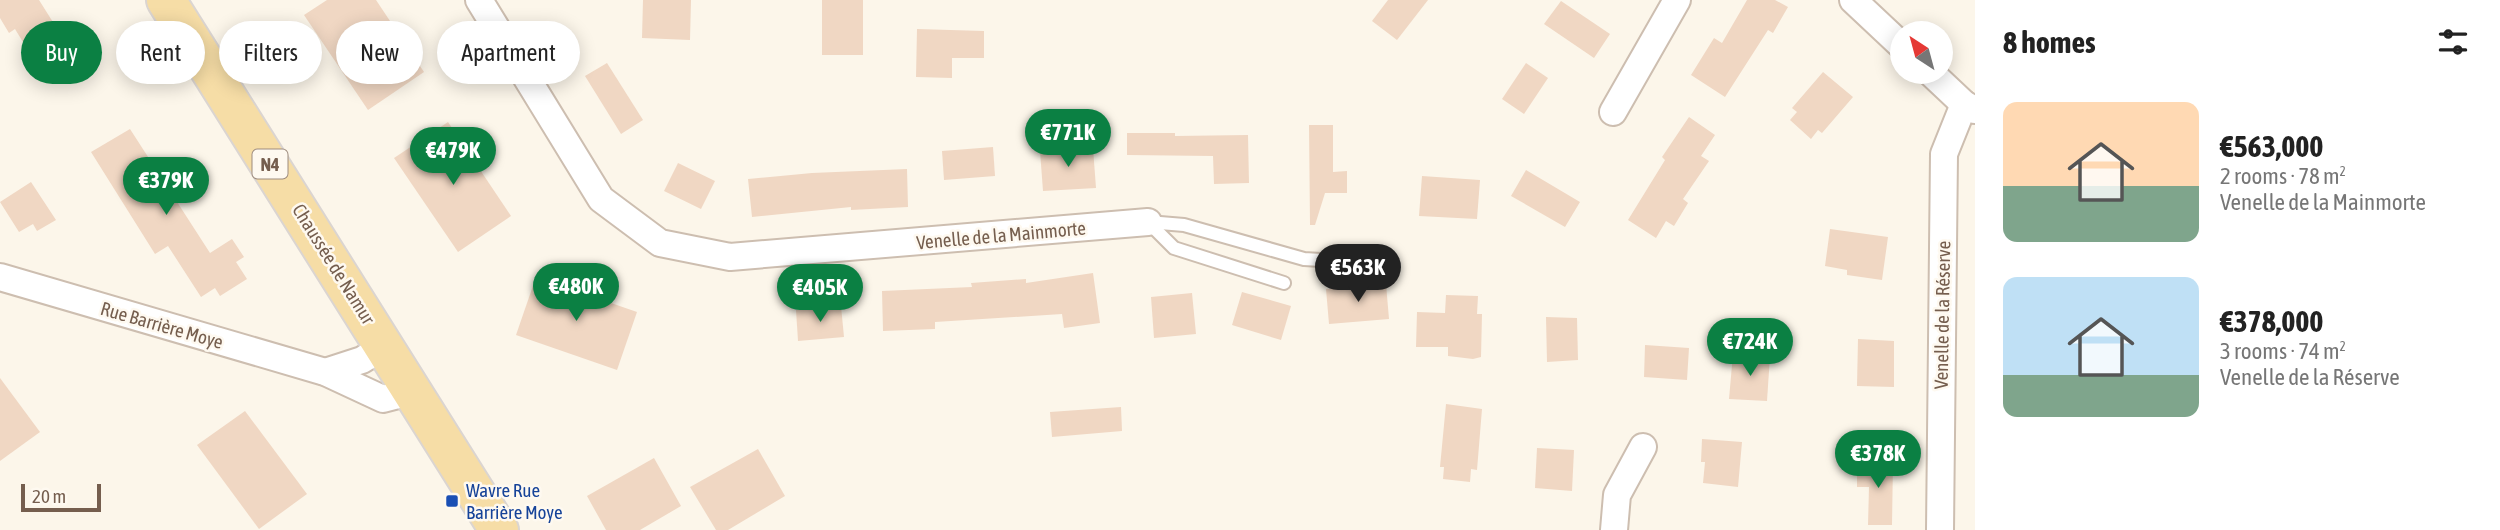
<!DOCTYPE html>
<html lang="en">
<head>
<meta charset="utf-8">
<style>
  body { margin:0; font-family:"Asap Condensed",sans-serif; background:#f6f6f6; color:#222; height:100vh; display:flex; flex-direction:column; font-size:26px; white-space:nowrap }
  * { box-sizing:border-box; margin:0 }
  p { font-size:23px; color:#767676 }
  .icon { flex:none; width:38px; height:38px; fill:none; stroke:currentColor; stroke-width:2; stroke-linecap:round; stroke-linejoin:round }
  .map { position:relative; flex:1; overflow:hidden }
  .sheet { display:flex; flex-direction:column; background:#fff; width:525px }
  .sheet>* { flex:none }
  .guide { position:absolute; left:21px; top:21px; width:665px; height:63px; display:flex; gap:14px }
  .needle { width:46px; rotate:324deg }
  .fabs { position:absolute; left:1890px; top:21px; display:grid; gap:14px }
  .fabs a { display:grid; place-items:center; width:63px; height:63px; border-radius:50%; background:#fff; box-shadow:0 4px 18px #0003; font-size:35px }
  .scale { position:absolute; left:21px; bottom:18px; width:80px; box-sizing:border-box; padding-left:7px; border:4px solid #755e4e; border-top:0; font-size:19px; line-height:24px; white-space:nowrap; color:#755e4e; -webkit-text-stroke:5px #fef9f0; paint-order:stroke }
  .price { position:absolute; translate:-50% -60px; padding:0 16px; border-radius:24px; background:#0b8043; color:#fff; font-size:23px; line-height:46px; filter:drop-shadow(0 2px 4px #0008) }
  .price::after { content:''; position:absolute; left:50%; top:42px; width:21px; height:16px; margin-left:-10px; background:inherit; clip-path:polygon(0 0,100% 0,50% 100%) }
  .price.active { background:#222; color:#fff }
  ul { padding:0; list-style:none }
  li { display:flex; align-items:center; gap:21px; height:175px; padding:0 28px }
  li span { display:grid; place-items:center; flex:none; width:196px; height:140px; border-radius:14px; color:#555 }
  li>.icon { margin-inline-start:auto }
  span .icon { width:84px; height:84px; fill:#fffc; stroke-width:1 }
  li b { font-size:30px }
  h2 { display:flex; justify-content:space-between; align-items:center; height:84px; padding:0 28px; font-size:30px }
  .chip { padding:0 24px; border-radius:32px; background:#fff; box-shadow:0 4px 18px #0003; font-size:24px; line-height:63px }
  .chip.active { background:#0b8043; color:#fff }
  main { display:flex; flex:1; min-height:0 }
  .map>svg:first-child { display:block }
  .building { fill:#f0d7c3 }
  .lines { fill:none; stroke-linecap:round; stroke-linejoin:round }
  .service-casing { stroke:#cdbeb0; stroke-width:16 }
  .minor-casing { stroke:#cdbeb0; stroke-width:30 }
  .primary-casing { stroke:#dbd5d1; stroke-width:42 }
  .service { stroke:#fff; stroke-width:12 }
  .minor { stroke:#fff; stroke-width:26 }
  .primary { stroke:#f6dda6; stroke-width:38 }
  .transit-dot { fill:#1a4fb4; stroke:#fef9f0; stroke-width:2.5 }
  .labels { text-anchor:middle; dominant-baseline:central; stroke-width:5; stroke-linejoin:round; paint-order:stroke }
  .shield { fill:#fef9f0; stroke:#9e8c7f; stroke-width:2 }
  .shield-label { font-size:18px; font-weight:bold; fill:#755e4e }
  .street-label { font-size:19px; fill:#755e4e; stroke:#fef9f0 }
  .transit-label { font-size:19px; fill:#164399; stroke:#fef9f0; text-anchor:start }
</style>
</head>
<body>
<main>
<div class="map">
<svg width="1975" height="530" viewBox="0 0 1975 530">
  <rect width="100%" height="100%" fill="#fcf6ea"/>
  <g class="building">
    <polygon points="0,0 39,0 75,57 45,78 15,29 9,33 0,18"/>
    <polygon points="327,0 376,0 424,72 368,110 304,15"/>
    <polygon points="643,0 691,0 690,40 642,38"/>
    <rect x="822" y="0" width="41" height="55"/>
    <polygon points="1388,0 1428,0 1397,40 1372,21"/>
    <polygon points="1747,0 1775,0 1788,7 1773,33 1768,30 1725,97 1691,75 1714,38 1722,43"/>
    <polygon points="1561,1 1610,34 1594,58 1544,24"/>
    <polygon points="917,29 984,31 984,58 952,58 952,78 916,77"/>
    <polygon points="607,63 643,120 621,134 585,76"/>
    <polygon points="1526,63 1548,78 1524,114 1502,99"/>
    <polygon points="1823,72 1853,97 1822,133 1818,130 1811,139 1790,120 1797,112 1792,108"/>
    <polygon points="1689,117 1715,135 1701,156 1709,161 1683,199 1688,203 1674,226 1666,221 1656,238 1628,220 1665,160 1662,157"/>
    <polygon points="448,122 511,216 458,252 394,158"/>
    <polygon points="1309,125 1333,125 1333,172 1347,171 1347,193 1325,193 1315,225 1310,225"/>
    <polygon points="130,129 210,253 232,239 244,257 236,262 247,279 220,296 215,288 201,297 168,246 155,254 91,152"/>
    <polygon points="1127,133 1175,133 1175,136 1248,135 1249,183 1214,184 1213,156 1127,155"/>
    <polygon points="993,147 995,176 944,180 942,151"/>
    <polygon points="1093,148 1096,188 1043,191 1040,151"/>
    <polygon points="678,163 715,181 701,209 664,191"/>
    <polygon points="907,169 908,207 851,210 851,207 752,217 748,179 812,173"/>
    <polygon points="1526,170 1580,202 1565,227 1511,196"/>
    <polygon points="1422,176 1480,180 1477,219 1419,216"/>
    <polygon points="31,182 56,220 37,231 33,224 19,232 0,202"/>
    <polygon points="1830,229 1888,237 1882,280 1847,275 1847,270 1825,266"/>
    <polygon points="1093,273 1100,323 1064,328 1062,314 935,322 935,329 883,331 882,291 972,287 971,283 1026,279 1026,283"/>
    <polygon points="536,277 637,312 617,370 516,335"/>
    <polygon points="1386,284 1389,319 1329,324 1326,289"/>
    <polygon points="1242,292 1291,306 1281,340 1232,325"/>
    <polygon points="1192,293 1196,334 1154,338 1151,297"/>
    <polygon points="1446,295 1478,296 1477,314 1482,314 1481,357 1473,359 1448,356 1448,347 1416,347 1417,312 1445,313"/>
    <polygon points="841,306 844,337 798,341 796,310"/>
    <polygon points="1546,317 1577,318 1578,360 1547,362"/>
    <polygon points="1858,339 1894,341 1894,387 1857,386"/>
    <polygon points="1645,345 1689,348 1687,380 1644,377"/>
    <polygon points="1733,354 1770,356 1767,401 1729,399"/>
    <polygon points="0,378 40,432 0,461"/>
    <polygon points="1446,404 1482,409 1477,470 1471,469 1470,482 1443,479 1444,467 1440,467"/>
    <polygon points="1121,407 1122,431 1052,437 1050,412"/>
    <polygon points="245,411 307,494 259,529 197,445"/>
    <polygon points="1702,439 1742,442 1738,487 1703,483 1705,462 1701,462"/>
    <polygon points="1537,448 1574,450 1572,491 1535,488"/>
    <polygon points="758,449 785,496 728,530 716,530 690,487"/>
    <polygon points="654,458 681,506 640,530 606,530 587,496"/>
    <polygon points="1857,462 1893,462 1892,525 1868,525 1869,487 1857,487"/>
  </g>
  <g class="lines">
    <defs>
      <g id="service">
        <polyline points="1148,222 1184,225 1304,259 1389,264"/>
        <polyline points="1148,222 1174,248 1284,283"/>
      </g>
      <g id="minor">
        <polyline points="479,0 601,199 660,243 730,257 1148,222"/>
        <polyline points="1853,0 1902,46"/>
        <polyline points="1930,72 1964,104 1975,110"/>
        <polyline points="1613,112 1677,0"/>
        <polyline points="0,277 325,372 383,399 414,391"/>
        <polyline points="325,372 362,360 385,346"/>
        <polyline points="1614,530 1617,495 1643,447"/>
        <polyline points="1940,530 1944,154 1964,104"/>
      </g>
      <polyline id="primary" points="166,0 499,530"/>
    </defs>
    <use href="#service" class="service-casing"/>
    <use href="#minor" class="minor-casing"/>
    <use href="#primary" class="primary-casing"/>
    <use href="#service" class="service"/>
    <use href="#minor" class="minor"/>
    <use href="#primary" class="primary"/>
  </g>
  <rect class="transit-dot" x="445" y="494" width="14" height="14" rx="3.5"/>
  <g class="labels">
    <rect class="shield" x="252.5" y="149.5" width="35" height="29" rx="5"/>
    <g class="shield-label">
      <text x="270" y="164">N4</text>
    </g>
    <g class="street-label">
      <text transform="translate(1001 235) rotate(-5)">Venelle de la Mainmorte</text>
      <text transform="translate(334 264) rotate(58)">Chaussée de Namur</text>
      <text transform="translate(1942 315) rotate(-89)">Venelle de la Réserve</text>
      <text transform="translate(162 325) rotate(16)">Rue Barrière Moye</text>
    </g>
    <g class="transit-label">
      <text x="466" y="490">Wavre Rue<tspan x="466" dy="22">Barrière Moye</tspan></text>
    </g>
  </g>
</svg>
<div class="fabs">
<a><svg class="needle" viewBox="-14 -14 28 28"><path d="M0-13l5 13h-10z" fill="#e53935"/><path d="M0 13l5-13h-10z" fill="#767676"/></svg></a>
</div>
<div class="scale">20 m</div>
<b class="price" style="left:1068px;top:169px">€771K</b>
<b class="price" style="left:453px;top:187px">€479K</b>
<b class="price" style="left:166px;top:217px">€379K</b>
<b class="price active" style="left:1358px;top:304px">€563K</b>
<b class="price" style="left:576px;top:323px">€480K</b>
<b class="price" style="left:820px;top:324px">€405K</b>
<b class="price" style="left:1750px;top:378px">€724K</b>
<b class="price" style="left:1878px;top:490px">€378K</b>
<div class="guide">
<a class="chip active">Buy</a>
<a class="chip">Rent</a>
<a class="chip">Filters</a>
<a class="chip">New</a>
<a class="chip">Apartment</a>
</div>
</div>
<section class="sheet">
<h2>8 homes<svg class="icon" aria-label="filters" viewBox="0 0 24 24"><path d="M4 7h16M4 17h16"/><circle cx="9" cy="7" r="2"/><circle cx="15" cy="17" r="2"/></svg></h2>
<ul>
<li><span style="background:linear-gradient(#ffd9b3 60%,#7fa58c 0)"><svg class="icon" aria-label="home" viewBox="0 0 24 24"><path d="M3 11l9-7 9 7M6 9v11h12V9"/></svg></span><div><b>€563,000</b><p>2 rooms · 78 m²</p><p>Venelle de la Mainmorte</p></div></li>
<li><span style="background:linear-gradient(#bfe0f5 70%,#7fa58c 0)"><svg class="icon" aria-label="home" viewBox="0 0 24 24"><path d="M3 11l9-7 9 7M6 9v11h12V9"/></svg></span><div><b>€378,000</b><p>3 rooms · 74 m²</p><p>Venelle de la Réserve</p></div></li>
</ul>
</section>
</main>
</body>
</html>
